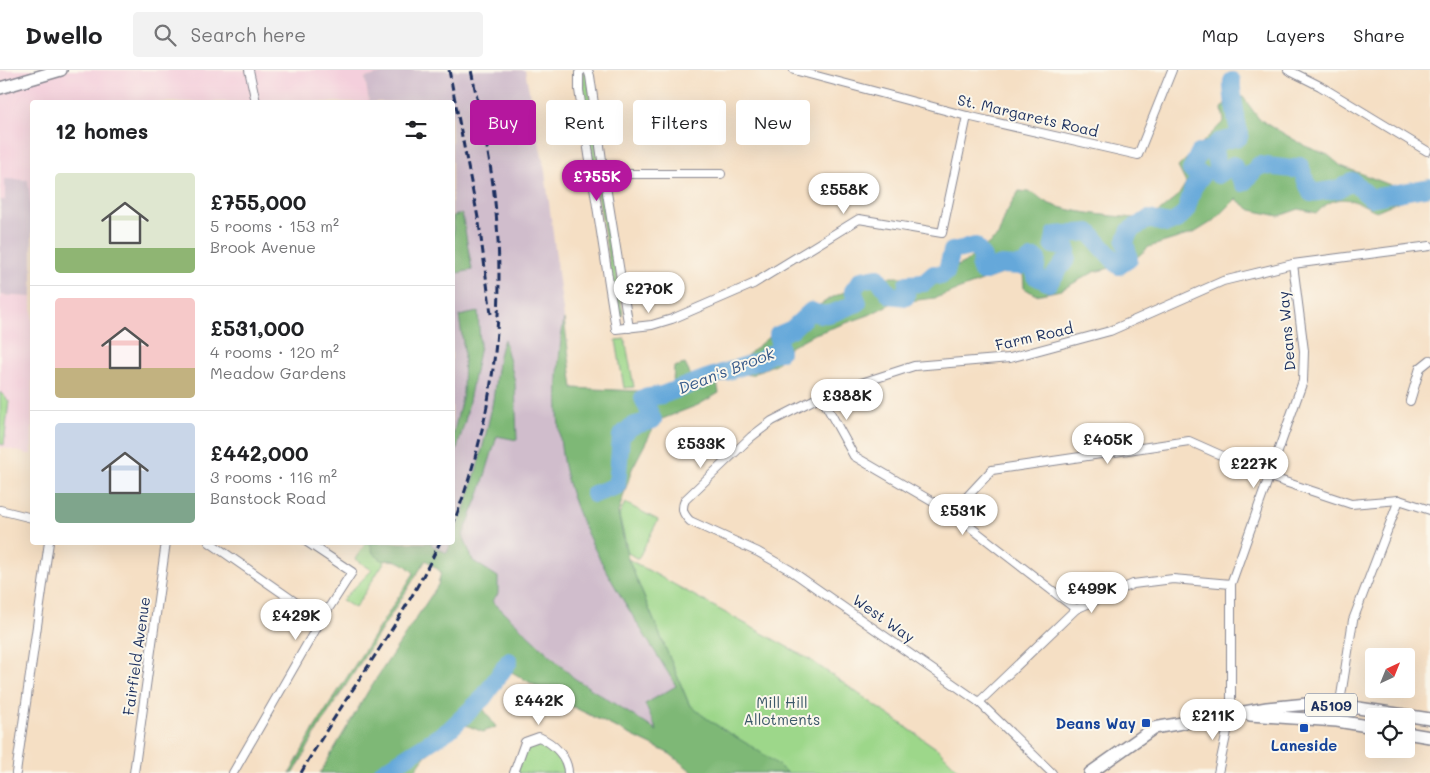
<!DOCTYPE html>
<html lang="en">
<head>
<meta charset="utf-8">
<style>
  body { margin:0; font-family:Mali,sans-serif; background:#f2f2f2; color:#202124; height:100vh; display:flex; flex-direction:column; font-size:19px; white-space:nowrap }
  * { box-sizing:border-box; margin:0 }
  p { font-size:16px; color:#757577 }
  .icon { flex:none; width:28px; height:28px; fill:none; stroke:currentColor; stroke-width:2; stroke-linecap:round; stroke-linejoin:round }
  .map { position:relative; flex:1; overflow:hidden }
  .side { position:absolute; left:30px; top:30px; width:425px; height:445px; display:flex; flex-direction:column; background:#fff; border-radius:5px; box-shadow:0 5px 20px #0002 }
  .side>* { flex:none }
  .hud { position:absolute; left:470px; top:30px; width:475px; height:45px; display:flex; gap:10px }
  .needle { width:32px; rotate:43deg }
  .fabs { position:absolute; left:1365px; top:578px; display:grid; gap:10px }
  .fabs a { display:grid; place-items:center; width:50px; height:50px; border-radius:5px; background:#fff; box-shadow:0 5px 20px #0002; font-size:25px }
  .price { position:absolute; translate:-50% -42px; padding:0 11px; border-radius:18px; background:#fff; color:#222; font-size:16px; line-height:32px; filter:drop-shadow(0 1px 2px #0008) }
  .price::after { content:''; position:absolute; left:50%; top:30px; width:15px; height:11px; margin-left:-8px; background:inherit; clip-path:polygon(0 0,100% 0,50% 100%) }
  .price.active { background:#b5179e; color:#fff }
  ul { padding:0; list-style:none }
  li { display:flex; align-items:center; gap:15px; height:125px; padding:0 25px }
  li+li { border-top:1px solid #e0e0e0 }
  li span { display:grid; place-items:center; flex:none; width:140px; height:100px; border-radius:5px; color:#555 }
  li>.icon { margin-inline-start:auto }
  span .icon { width:60px; height:60px; fill:#fffc; stroke-width:1 }
  li b { font-size:21px }
  h2 { display:flex; justify-content:space-between; align-items:center; height:60px; padding:0 25px; font-size:21px }
  .tag { padding:0 18px; border-radius:5px; background:#fff; box-shadow:0 5px 20px #0002; font-size:18px; line-height:45px }
  .tag.active { background:#b5179e; color:#fff }
  header { display:flex; align-items:center; gap:30px; box-sizing:border-box; height:70px; padding:0 25px; background:#fff; border-bottom:1px solid #e0e0e0 }
  header strong { font-size:24px }
  nav { display:flex; gap:28px; margin-inline-start:auto; font-size:18px }
  .search { width:350px; height:45px; background:#f2f2f2; display:flex; align-items:center; gap:12px; box-sizing:border-box; padding:0 18px; border-radius:5px; color:#757577; font-size:19px }
  .map>svg:first-child { display:block }
  .built { fill:#f4cfdc }
  .industrial { fill:#d0bdcc }
  .green { fill:#9dd78a; stroke:#5c8374 }
  .forest { fill:#7eb876; stroke:#4c746a }
  .lines { fill:none; stroke-linecap:round; stroke-linejoin:round }
  .river { stroke:#65a8da; stroke-width:18 }
  .street-casing { stroke:#888791; stroke-width:10 }
  .primary-casing { stroke:#888791; stroke-width:14 }
  .street { stroke:#fff; stroke-width:8 }
  .primary { stroke:#fff; stroke-width:11 }
  .rail { stroke:#1b2f5e; stroke-width:3; stroke-dasharray:8 4; stroke-linecap:butt }
  .transit-dot { fill:#1a4fb4; stroke:#fbf7ec; stroke-width:2 }
  .labels { text-anchor:middle; dominant-baseline:central; stroke-width:4; stroke-linejoin:round; paint-order:stroke }
  .shield { fill:#fbf7ec; stroke:#5e6b89; stroke-width:1 }
  .shield-label { font-size:14px; font-weight:bold; fill:#1b2f5e }
  .street-label { font-size:15px; fill:#1b2f5e; stroke:#fbf7ec }
  .park-label { font-size:15px; fill:#3c5969; stroke:#fbf7ec }
  .transit-label { font-size:15px; font-weight:bold; fill:#164399; stroke:#fbf7ec; text-anchor:end }
  .water-label { font-size:16px; font-style:italic; fill:#355989; stroke:#fbf7ec }
</style>
</head>
<body>
<header>
<strong>Dwello</strong>
<div class="search"><svg class="icon" aria-label="search" viewBox="0 0 24 24"><circle cx="10" cy="10" r="6"/><path d="M15 15l6 6"/></svg>Search here</div>
<nav><a>Map</a><a>Layers</a><a>Share</a></nav>
</header>
<div class="map">
<svg width="1430" height="703" viewBox="0 0 1430 703">
  <rect width="100%" height="100%" fill="#fbf7ec"/>
  <filter id="ink" filterUnits="userSpaceOnUse"><feTurbulence type="fractalNoise" baseFrequency=".02" numOctaves="2"/><feDisplacementMap in="SourceGraphic" scale="10" xChannelSelector="R" yChannelSelector="G"/><feConvolveMatrix kernelMatrix="1 2 1 2 8 2 1 2 1" color-interpolation-filters="sRGB"/></filter>
  <filter id="wash" filterUnits="userSpaceOnUse"><feTurbulence type="fractalNoise" baseFrequency=".0096" numOctaves="4" result="noise"/><feDisplacementMap in="SourceGraphic" scale="20" xChannelSelector="R" yChannelSelector="G"/><feGaussianBlur stdDeviation="1.12" result="paint"/><feColorMatrix in="noise" values="0 0 0 0 0 0 0 0 0 0 0 0 0 0 0 0 0 1.4 0 .05"/><feComposite in="paint" operator="in"/></filter>
  <g filter="url(#wash)">
    <rect width="100%" height="100%" fill="#f5dfc4"/>
    <g class="built">
      <polygon points="0,0 379,0 380,4 365,8 369,32 32,32 32,149 27,110 5,130 0,130"/>
      <polygon points="0,225 32,227 32,385 0,377"/>
    </g>
    <g class="industrial">
      <polygon points="379,0 525,0 545,102 564,249 558,291 559,359 564,398 573,427 602,492 684,630 658,662 574,608 485,525 408,473 452,472 452,32 369,32 365,8 380,4"/>
      <polygon points="5,109 28,110 32,149 32,227 0,225 0,130 5,130"/>
    </g>
    <g class="green">
      <polygon points="583,2 587,2 599,96 597,99 594,97 583,26"/>
      <polygon points="598,108 602,110 623,245 621,247 618,245 596,111"/>
      <polygon points="625,269 634,317 624,318 616,270"/>
      <polygon points="0,322 9,331 4,375 0,374"/>
      <polygon points="625,433 658,450 638,489 628,483 619,445"/>
      <polygon points="366,473 373,473 388,486 355,538 342,530 372,500 355,489"/>
      <polygon points="628,489 809,589 939,680 962,703 770,703 694,646"/>
      <path d="M530,671H541C552,681 562,687 565,703H517L525,677Z"/>
    </g>
    <g class="forest">
      <path d="M1230,24L1243,27L1259,49L1305,76L1328,85L1341,96L1393,116L1402,130L1376,141C1352,129 1337,121 1317,143L1299,139L1279,146L1251,140L1236,129L1215,150L1194,163L1149,177L1130,193L1094,202L1061,220L1036,225L1024,218L1023,203L1007,202L935,228L892,233L869,245L812,265L790,277L777,293L751,305L734,302L743,289L765,270L829,229L876,207H936L967,191L998,166L1006,143L1019,121C1042,123 1034,127 1050,134C1075,144 1123,147 1150,149L1178,126L1186,113L1178,97L1224,51L1222,39Z"/>
      <polygon points="462,144 472,200 453,204 453,146"/>
      <polygon points="478,242 480,276 465,351 453,392 453,366 463,323 464,280 459,246"/>
      <path d="M564,249L573,318L659,322L673,312L674,297L685,294L692,308H716L719,323L698,335L657,351L632,399L618,443L628,489L689,634C719,662 758,675 787,703H694L670,684L569,635L510,601L480,634L496,657L483,662L466,655L425,686L413,703H320L370,618L438,515L441,502L426,490L318,659L294,703H290L315,657L414,503C404,493 397,488 383,491L373,483L370,473H432L431,475L447,483C466,438 481,390 491,341C496,319 496,288 504,269L515,312L517,370L497,366L480,422L463,465L473,491L498,507V524L492,531L574,608L657,661L645,634L676,616C638,552 578,469 564,396C555,347 556,298 564,249Z"/>
    </g>
    <g class="lines">
      <g class="river">
        <path d="M1214,78L1218,72L1239,67L1240,63C1237,58 1231,17 1232,11"/>
        <path d="M594,424L617,416L621,366L632,356L653,350L643,328L662,325L707,308L762,290L769,284L780,282L778,265L792,259L811,241C828,250 841,238 858,233L853,221L861,210L877,207L890,225L906,227L907,214L924,213L934,204L941,206L946,203L952,181L975,176L983,188L980,197L982,202L1001,195L1021,196L1031,189H1037L1035,206L1049,213L1067,188V178L1053,175L1055,165L1089,162L1119,196L1129,189L1125,172L1130,160L1149,149L1167,154L1177,150L1186,141L1193,118L1202,105L1191,100L1199,83L1214,78L1218,105L1233,95L1243,113L1259,95L1292,99L1300,96L1311,123L1339,119L1352,111L1371,128L1430,117"/>
        <polyline points="381,703 449,660 483,628 509,591"/>
      </g>
    </g>
  </g>
  <g filter="url(#ink)">
    <g class="lines">
      <defs>
        <g id="street">
          <polyline points="249,0 256,32"/>
          <polyline points="582,0 579,3 579,20 616,259 652,255 672,249 753,214 859,149 942,163 967,46"/>
          <polyline points="588,0 590,6 604,104 629,258"/>
          <polyline points="794,0 967,46 1138,85 1172,0"/>
          <polyline points="1288,0 1320,16 1427,81"/>
          <polyline points="600,104 721,104"/>
          <polyline points="821,326 854,386 952,443 1076,539"/>
          <polyline points="1410,331 1420,298 1430,290"/>
          <polyline points="0,440 32,448"/>
          <polyline points="952,443 992,400 1189,371 1270,407 1351,434 1399,430 1430,440"/>
          <polyline points="209,472 321,550 233,703"/>
          <polyline points="307,472 352,502 321,550"/>
          <polyline points="979,632 1076,539 1133,514 1173,509 1231,514"/>
          <polyline points="1337,651 1353,550 1399,430"/>
          <polyline points="16,703 49,472"/>
          <polyline points="134,703 166,472"/>
          <path d="M514,703L525,672L539,667C553,673 568,687 568,703"/>
          <path d="M1052,703L979,632L790,500L758,482L690,451C683,444 681,439 685,430L751,367L772,351L821,326L914,296L1010,288L1110,261L1223,211L1293,194L1430,176"/>
          <polyline points="1218,703 1231,643 1231,514 1303,311 1304,281 1293,194"/>
        </g>
        <g id="primary">
          <polyline points="0,18 61,0"/>
          <polyline points="1250,645 1337,651 1374,657"/>
          <polyline points="1406,663 1430,667"/>
          <polyline points="1090,703 1154,658 1267,638 1307,634 1339,635 1430,649"/>
        </g>
      </defs>
      <use href="#street" class="street-casing"/>
      <use href="#primary" class="primary-casing"/>
      <use href="#street" class="street"/>
      <use href="#primary" class="primary"/>
      <g class="rail">
        <polyline points="449,0 479,153 491,244"/>
        <path d="M452,457C495,347 508,233 493,115C488,77 479,38 471,0"/>
        <path d="M301,703C345,625 402,554 440,472"/>
      </g>
    </g>
  </g>
  <g class="transit-dot">
    <rect x="1141" y="648" width="10" height="10" rx="2.5"/>
    <rect x="1299" y="653" width="10" height="10" rx="2.5"/>
  </g>
  <g class="labels">
    <rect class="shield" x="1305" y="623.5" width="52" height="23" rx="4"/>
    <g class="shield-label">
      <text x="1331" y="635">A5109</text>
    </g>
    <g class="street-label">
      <text transform="translate(1028 45) rotate(13)">St. Margarets Road</text>
      <text transform="translate(1286 261) rotate(-95)">Deans Way</text>
      <text transform="translate(1034 266) rotate(-13)">Farm Road</text>
      <text transform="translate(884 548) rotate(35)">West Way</text>
      <text transform="translate(136 586) rotate(-82)">Fairfield Avenue</text>
    </g>
    <g class="park-label">
      <text x="782" y="632">Mill Hill<tspan x="782" dy="17">Allotments</tspan></text>
    </g>
    <g class="transit-label">
      <text x="1136" y="653">Deans Way</text>
      <text x="1304" y="675" text-anchor="middle">Laneside</text>
    </g>
    <g class="water-label">
      <text transform="translate(726 300) rotate(-21)">Dean's Brook</text>
    </g>
  </g>
</svg>
<div class="fabs">
<a><svg class="needle" viewBox="-14 -14 28 28"><path d="M0-13l5 13h-10z" fill="#e53935"/><path d="M0 13l5-13h-10z" fill="#757577"/></svg></a>
<a><svg class="icon" aria-label="locate" viewBox="0 0 24 24"><circle cx="12" cy="12" r="6"/><path d="M12 2v4M12 18v4M2 12h4M18 12h4"/></svg></a>
</div>
<b class="price active" style="left:597px;top:132px">£755K</b>
<b class="price" style="left:844px;top:145px">£558K</b>
<b class="price" style="left:649px;top:244px">£270K</b>
<b class="price" style="left:847px;top:351px">£388K</b>
<b class="price" style="left:1108px;top:395px">£405K</b>
<b class="price" style="left:701px;top:399px">£533K</b>
<b class="price" style="left:1254px;top:419px">£227K</b>
<b class="price" style="left:963px;top:466px">£531K</b>
<b class="price" style="left:1092px;top:544px">£499K</b>
<b class="price" style="left:296px;top:571px">£429K</b>
<b class="price" style="left:539px;top:656px">£442K</b>
<b class="price" style="left:1213px;top:671px">£211K</b>
<div class="hud">
<a class="tag active">Buy</a>
<a class="tag">Rent</a>
<a class="tag">Filters</a>
<a class="tag">New</a>
</div>
<section class="side">
<h2>12 homes<svg class="icon" aria-label="filters" viewBox="0 0 24 24"><path d="M4 7h16M4 17h16"/><circle cx="9" cy="7" r="2"/><circle cx="15" cy="17" r="2"/></svg></h2>
<ul>
<li><span style="background:linear-gradient(#dfe7d0 75%,#8fb573 0)"><svg class="icon" aria-label="home" viewBox="0 0 24 24"><path d="M3 11l9-7 9 7M6 9v11h12V9"/></svg></span><div><b>£755,000</b><p>5 rooms · 153 m²</p><p>Brook Avenue</p></div></li>
<li><span style="background:linear-gradient(#f6c9c9 70%,#c2b280 0)"><svg class="icon" aria-label="home" viewBox="0 0 24 24"><path d="M3 11l9-7 9 7M6 9v11h12V9"/></svg></span><div><b>£531,000</b><p>4 rooms · 120 m²</p><p>Meadow Gardens</p></div></li>
<li><span style="background:linear-gradient(#c9d6e8 70%,#7fa58c 0)"><svg class="icon" aria-label="home" viewBox="0 0 24 24"><path d="M3 11l9-7 9 7M6 9v11h12V9"/></svg></span><div><b>£442,000</b><p>3 rooms · 116 m²</p><p>Banstock Road</p></div></li>
</ul>
</section>
</div>
</body>
</html>
